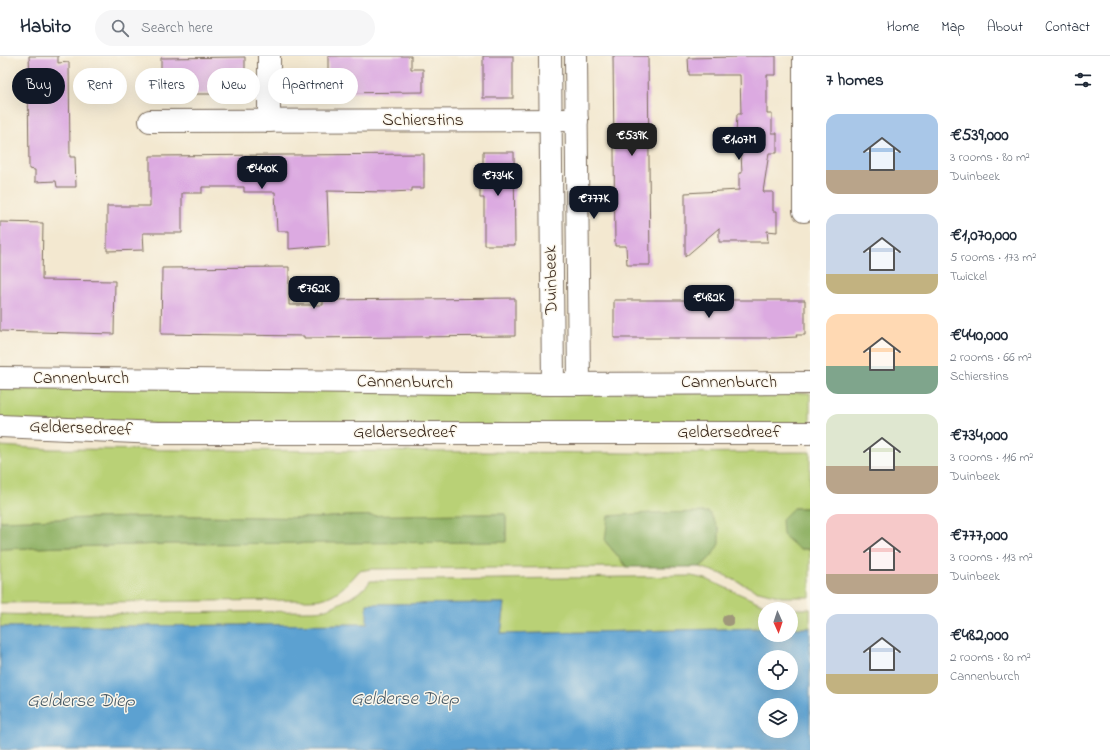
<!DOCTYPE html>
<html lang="en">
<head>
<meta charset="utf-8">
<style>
  body { margin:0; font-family:"Indie Flower",sans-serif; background:#f6f6f7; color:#1f2937; height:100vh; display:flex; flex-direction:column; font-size:15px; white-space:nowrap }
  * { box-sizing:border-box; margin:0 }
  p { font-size:13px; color:#747a83 }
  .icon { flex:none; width:22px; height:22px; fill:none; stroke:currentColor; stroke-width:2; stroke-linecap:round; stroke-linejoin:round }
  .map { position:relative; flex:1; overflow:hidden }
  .sheet { display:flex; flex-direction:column; background:#fff; width:300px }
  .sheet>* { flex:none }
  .banner { position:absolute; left:12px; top:12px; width:380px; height:36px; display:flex; gap:8px }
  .needle { width:26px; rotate:177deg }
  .controls { position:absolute; left:758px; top:546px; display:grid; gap:8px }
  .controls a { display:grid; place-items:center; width:40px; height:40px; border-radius:50%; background:#fff; box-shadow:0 4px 16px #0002; font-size:20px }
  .price { position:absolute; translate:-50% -34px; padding:0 9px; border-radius:8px; background:#111827; color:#fff; font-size:13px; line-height:26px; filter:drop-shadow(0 1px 2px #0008) }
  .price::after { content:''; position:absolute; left:50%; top:24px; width:12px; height:9px; margin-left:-6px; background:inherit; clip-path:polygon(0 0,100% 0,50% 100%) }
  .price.on { background:#222; color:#fff }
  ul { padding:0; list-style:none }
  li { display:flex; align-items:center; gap:12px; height:100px; padding:0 16px }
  li span { display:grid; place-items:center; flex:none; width:112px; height:80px; border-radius:12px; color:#555 }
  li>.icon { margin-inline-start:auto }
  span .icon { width:48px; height:48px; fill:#fffc; stroke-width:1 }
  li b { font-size:17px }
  h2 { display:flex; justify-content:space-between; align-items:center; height:48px; padding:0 16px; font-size:17px }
  .tag { padding:0 14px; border-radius:18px; background:#fff; box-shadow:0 4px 16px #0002; font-size:14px; line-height:36px }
  .tag.on { background:#111827; color:#fff }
  header { display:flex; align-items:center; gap:24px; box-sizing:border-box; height:56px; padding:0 20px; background:#fff; border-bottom:1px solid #e0e1e3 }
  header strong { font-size:19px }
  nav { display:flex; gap:22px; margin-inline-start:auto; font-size:14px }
  .search { width:280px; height:36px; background:#f6f6f7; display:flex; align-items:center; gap:10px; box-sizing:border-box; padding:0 14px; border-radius:22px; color:#747a83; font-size:15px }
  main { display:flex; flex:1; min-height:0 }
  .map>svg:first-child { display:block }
  .green { fill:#b9d176; stroke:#7a7e4a }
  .forest { fill:#92b367; stroke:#666e42 }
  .water { fill:#5ca1d1; stroke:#4c6678; fill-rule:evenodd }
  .building { fill:#dcaae1 }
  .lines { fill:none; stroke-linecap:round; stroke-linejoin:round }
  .minor-casing { stroke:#7b6c5c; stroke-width:24 }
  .secondary-casing { stroke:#7b6c5c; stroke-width:24 }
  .minor { stroke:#fff; stroke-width:22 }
  .secondary { stroke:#fff; stroke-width:22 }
  .tree { fill:#9f977a }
  .labels { text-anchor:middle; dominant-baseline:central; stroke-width:3; stroke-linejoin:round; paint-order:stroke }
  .street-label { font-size:18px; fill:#3b2a1e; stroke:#fbf7ec }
  .water-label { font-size:19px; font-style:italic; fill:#485a66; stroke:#fbf7ec }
</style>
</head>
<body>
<header>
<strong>Habito</strong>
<div class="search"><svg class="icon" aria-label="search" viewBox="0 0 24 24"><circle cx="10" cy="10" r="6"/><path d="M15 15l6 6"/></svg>Search here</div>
<nav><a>Home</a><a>Map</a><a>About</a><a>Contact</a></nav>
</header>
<main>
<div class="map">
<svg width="810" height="694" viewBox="0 0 810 694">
  <rect width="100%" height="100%" fill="#fbf7ec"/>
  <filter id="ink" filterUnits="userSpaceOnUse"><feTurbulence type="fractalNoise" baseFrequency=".025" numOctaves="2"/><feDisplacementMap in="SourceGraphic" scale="8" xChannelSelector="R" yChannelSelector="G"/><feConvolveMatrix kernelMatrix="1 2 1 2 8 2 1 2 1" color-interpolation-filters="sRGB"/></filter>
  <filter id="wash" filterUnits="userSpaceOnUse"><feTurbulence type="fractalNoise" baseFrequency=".012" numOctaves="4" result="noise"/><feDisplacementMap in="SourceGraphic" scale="16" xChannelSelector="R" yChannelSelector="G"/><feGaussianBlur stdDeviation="0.9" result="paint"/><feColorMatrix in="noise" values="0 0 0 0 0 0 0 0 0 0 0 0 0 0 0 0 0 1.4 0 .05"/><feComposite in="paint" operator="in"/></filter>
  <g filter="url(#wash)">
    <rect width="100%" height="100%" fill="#f3e8d0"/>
    <g class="green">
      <polygon points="0,330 810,337 810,370 127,368 0,365"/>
      <path d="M0,390L49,393L632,397L810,396V452H793L799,493H810V541H782L755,534L722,518L700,511L711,501L605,485L627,511L371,513L359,515C349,527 336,540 321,543C315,544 308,544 302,544L0,547V493L167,488L506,485V458L349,460L317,462L194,460L92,462L0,465Z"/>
      <path d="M691,520L706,523L760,547L785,553H765V572L501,578L505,547L367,548L368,568L0,571V558L34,559L307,555C312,555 317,555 322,554C333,552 366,535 370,525Z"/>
      <rect x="791" y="553" width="19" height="19"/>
    </g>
    <g class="forest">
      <polygon points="793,452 810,452 810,493 799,493 783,479 782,463"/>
      <polygon points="709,456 719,473 719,488 711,501 700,511 627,511 605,485 608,460 651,457"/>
      <polygon points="458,458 506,458 506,486 167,488 0,493 0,465 92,462 194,460 317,462 349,460"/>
    </g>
    <path class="water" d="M505,547L501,578L765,572V579H791V572H810V694H0V571L367,568V548ZM765,601H791V627H765ZM765,649H791V675H765Z"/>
    <g id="blocks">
      <g class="building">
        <polygon points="29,0 58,0 58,7 69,6 70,101 75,101 76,131 57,131 56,125 35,126 35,114 29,113 28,24 30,24"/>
        <polygon points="328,0 411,0 411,13 423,13 423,36 328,37"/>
        <rect x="483" y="0" width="30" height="42"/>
        <polygon points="613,0 648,0 650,209 627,209 626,190 615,190"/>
        <polygon points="736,0 776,0 776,19 767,19 767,58 772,58 772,77 777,77 777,97 769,97 763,136 773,136 773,155 777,155 777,176 767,175 768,186 719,186 719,172 685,201 685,137 739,134 739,117 742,117 740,78 736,78 737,58 741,58 740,19 689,19 688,2 736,1"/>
        <polygon points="245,1 245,38 149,38 149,18 161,18 161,2"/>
        <polygon points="483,96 514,96 515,189 484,189 484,142 480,142 480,131 478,131 478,109 483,109"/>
        <polygon points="424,98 424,132 412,132 412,135 390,136 327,135 329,190 289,193 289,175 277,175 275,136 244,136 244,131 202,131 202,137 182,137 182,177 143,177 144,194 107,195 107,150 150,150 150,100"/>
        <polygon points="0,166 43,167 42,224 115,225 114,278 0,275"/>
        <polygon points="289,211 289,249 323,249 323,244 515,242 515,280 304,282 304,280 161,278 162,212"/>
        <polygon points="614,244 805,244 805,279 796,279 797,281 776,282 614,282"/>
      </g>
    </g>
  </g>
  <g filter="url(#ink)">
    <use href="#blocks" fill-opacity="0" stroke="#7b6c5c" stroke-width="1"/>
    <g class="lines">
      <defs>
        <g id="minor">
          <polyline points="550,0 553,328"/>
          <polyline points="576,0 579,328"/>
          <polyline points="150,65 577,64"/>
          <polyline points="269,65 269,0"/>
          <polyline points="804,155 804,0"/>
          <polyline points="0,322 553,328 810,327"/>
        </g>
        <polyline id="secondary" points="0,370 158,377 810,377"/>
      </defs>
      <use href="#minor" class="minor-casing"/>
      <use href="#secondary" class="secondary-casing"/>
      <use href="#minor" class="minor"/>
      <use href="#secondary" class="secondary"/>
    </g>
    <circle class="tree" cx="728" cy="564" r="6"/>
  </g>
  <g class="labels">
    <g class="street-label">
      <text x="423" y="65">Schierstins</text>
      <text transform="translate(552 224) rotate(-91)">Duinbeek</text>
      <text x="81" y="323">Cannenburch</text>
      <text transform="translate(405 327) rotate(1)">Cannenburch</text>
      <text x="729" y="327">Cannenburch</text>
      <text transform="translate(81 373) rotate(2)">Geldersedreef</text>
      <text x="405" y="377">Geldersedreef</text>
      <text x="729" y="377">Geldersedreef</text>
    </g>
    <g class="water-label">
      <text x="405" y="643">Gelderse Diep</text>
      <text x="81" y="645">Gelderse Diep</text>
    </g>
  </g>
</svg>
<div class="controls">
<a><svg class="needle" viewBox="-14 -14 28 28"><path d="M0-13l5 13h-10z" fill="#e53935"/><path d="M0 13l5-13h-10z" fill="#747a83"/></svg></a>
<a><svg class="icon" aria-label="locate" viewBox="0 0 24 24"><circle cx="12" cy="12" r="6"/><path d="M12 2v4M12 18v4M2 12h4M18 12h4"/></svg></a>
<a><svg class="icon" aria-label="layers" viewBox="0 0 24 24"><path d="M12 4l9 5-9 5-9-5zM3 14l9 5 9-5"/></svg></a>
</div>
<b class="price on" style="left:632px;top:101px">€539K</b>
<b class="price" style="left:739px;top:105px">€1.07M</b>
<b class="price" style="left:262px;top:134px">€440K</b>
<b class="price" style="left:498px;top:141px">€734K</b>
<b class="price" style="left:594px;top:164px">€777K</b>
<b class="price" style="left:314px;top:254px">€762K</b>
<b class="price" style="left:709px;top:263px">€482K</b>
<div class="banner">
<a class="tag on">Buy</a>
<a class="tag">Rent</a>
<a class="tag">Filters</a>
<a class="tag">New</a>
<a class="tag">Apartment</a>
</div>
</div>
<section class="sheet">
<h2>7 homes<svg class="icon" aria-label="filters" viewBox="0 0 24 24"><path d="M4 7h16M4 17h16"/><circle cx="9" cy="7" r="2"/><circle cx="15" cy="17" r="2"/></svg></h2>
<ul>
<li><span style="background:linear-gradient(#a9c7e8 70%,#b9a48a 0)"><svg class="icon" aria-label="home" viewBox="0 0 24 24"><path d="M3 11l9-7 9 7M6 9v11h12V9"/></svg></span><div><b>€539,000</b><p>3 rooms · 80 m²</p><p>Duinbeek</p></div></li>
<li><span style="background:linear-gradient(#c9d6e8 75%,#c2b280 0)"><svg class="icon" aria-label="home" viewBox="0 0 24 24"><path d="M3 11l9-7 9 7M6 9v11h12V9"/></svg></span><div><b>€1,070,000</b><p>5 rooms · 173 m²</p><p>Twickel</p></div></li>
<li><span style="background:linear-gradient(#ffd9b3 65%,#7fa58c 0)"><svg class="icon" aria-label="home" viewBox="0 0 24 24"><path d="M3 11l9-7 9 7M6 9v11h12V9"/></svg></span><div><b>€440,000</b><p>2 rooms · 66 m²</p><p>Schierstins</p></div></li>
<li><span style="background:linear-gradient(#dfe7d0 65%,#b9a48a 0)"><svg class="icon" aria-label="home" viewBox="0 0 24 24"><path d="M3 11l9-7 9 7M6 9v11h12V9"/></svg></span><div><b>€734,000</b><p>3 rooms · 116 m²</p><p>Duinbeek</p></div></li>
<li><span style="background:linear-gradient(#f6c9c9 75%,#b9a48a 0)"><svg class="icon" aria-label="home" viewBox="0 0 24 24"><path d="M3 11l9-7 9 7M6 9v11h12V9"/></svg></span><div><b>€777,000</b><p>3 rooms · 113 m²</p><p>Duinbeek</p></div></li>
<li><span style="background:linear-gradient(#c9d6e8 75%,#c2b280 0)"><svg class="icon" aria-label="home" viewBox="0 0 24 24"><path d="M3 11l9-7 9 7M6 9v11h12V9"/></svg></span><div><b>€482,000</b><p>2 rooms · 80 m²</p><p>Cannenburch</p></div></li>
</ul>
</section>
</main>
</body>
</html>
